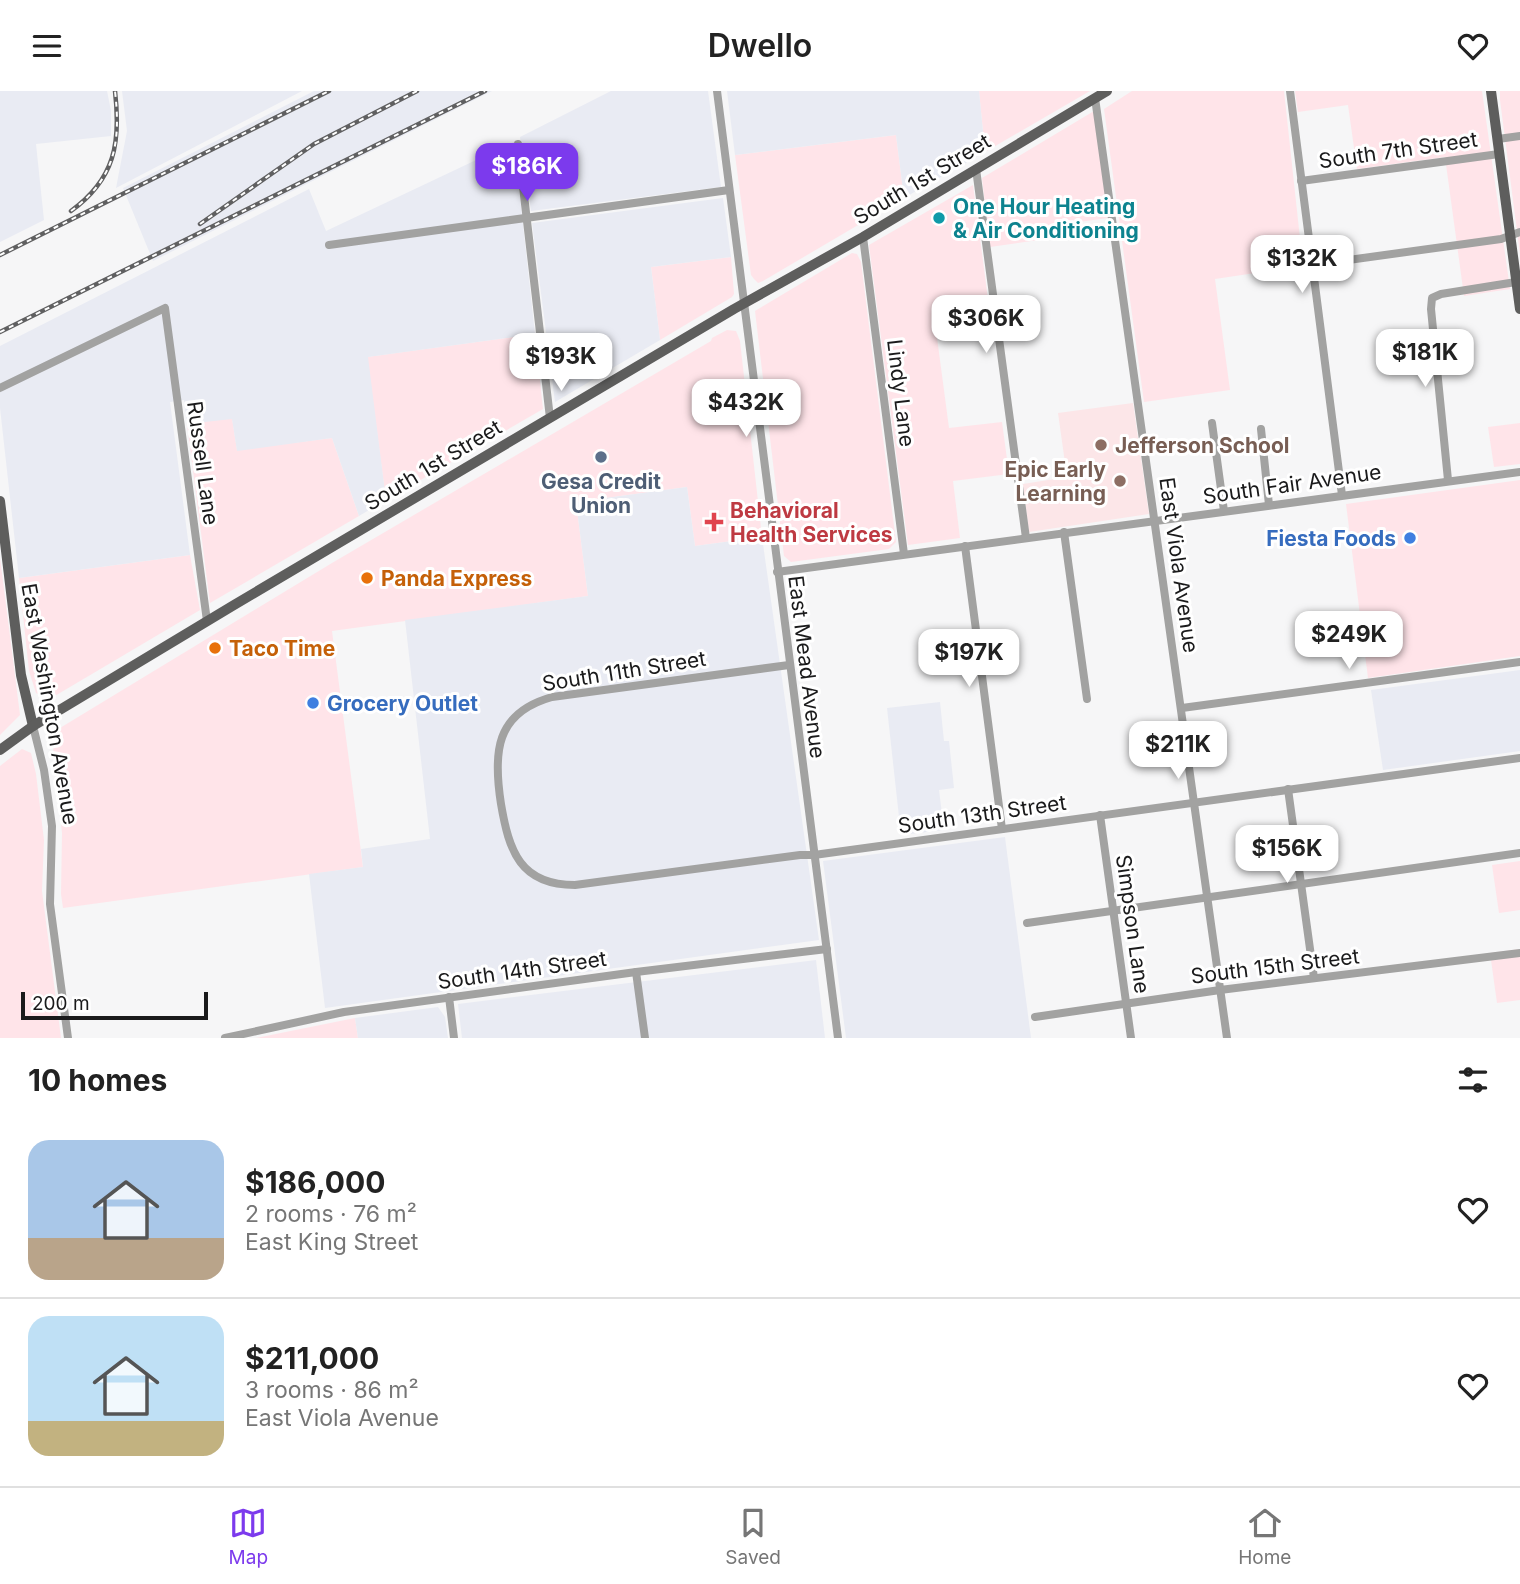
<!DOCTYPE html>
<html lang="en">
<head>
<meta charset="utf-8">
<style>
  body { margin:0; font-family:Inter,sans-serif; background:#f6f6f6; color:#222; height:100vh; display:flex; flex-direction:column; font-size:26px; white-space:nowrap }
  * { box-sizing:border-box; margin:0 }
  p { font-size:23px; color:#767676 }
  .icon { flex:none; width:38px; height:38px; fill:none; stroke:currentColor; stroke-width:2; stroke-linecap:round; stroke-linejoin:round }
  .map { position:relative; height:947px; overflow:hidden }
  .side { display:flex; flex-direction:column; background:#fff; flex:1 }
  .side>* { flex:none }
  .scale { position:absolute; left:21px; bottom:18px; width:187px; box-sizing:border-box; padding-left:7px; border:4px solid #1a1a1b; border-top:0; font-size:19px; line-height:24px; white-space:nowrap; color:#1a1a1b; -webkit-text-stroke:5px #fff; paint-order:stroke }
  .price { position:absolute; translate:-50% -60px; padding:0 16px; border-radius:14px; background:#fff; color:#222; font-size:23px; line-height:46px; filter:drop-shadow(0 2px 4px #0008) }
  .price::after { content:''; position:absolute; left:50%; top:42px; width:21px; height:16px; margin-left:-10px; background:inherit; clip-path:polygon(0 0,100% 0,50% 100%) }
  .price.current { background:#7c3aed; color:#fff }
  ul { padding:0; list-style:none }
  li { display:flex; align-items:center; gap:21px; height:175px; padding:0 28px }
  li+li { border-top:2px solid #e0e0e0 }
  li span { display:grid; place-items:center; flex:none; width:196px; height:140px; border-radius:21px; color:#555 }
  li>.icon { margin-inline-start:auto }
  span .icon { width:84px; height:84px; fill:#fffc; stroke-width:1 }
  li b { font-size:30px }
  h2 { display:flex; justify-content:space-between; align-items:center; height:84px; padding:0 28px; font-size:30px }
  header { display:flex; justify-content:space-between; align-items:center; height:91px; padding:0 28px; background:#fff; font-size:32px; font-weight:600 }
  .menu { display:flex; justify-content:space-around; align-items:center; height:98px; border-top:2px solid #e0e0e0; background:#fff; font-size:19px; color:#767676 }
  .menu a { display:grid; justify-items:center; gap:4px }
  .menu .current { color:#7c3aed }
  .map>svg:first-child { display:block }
  .commercial { fill:#ffe4e9 }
  .built { fill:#e9ebf3 }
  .education { fill:#fce6e8 }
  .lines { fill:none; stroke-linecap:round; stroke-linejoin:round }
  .minor { stroke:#a2a2a1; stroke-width:8 }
  .major { stroke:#5e5e5d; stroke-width:10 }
  .rail-casing { stroke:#606061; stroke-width:4.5 }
  .rail { stroke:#fff; stroke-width:2; stroke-dasharray:5; stroke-linecap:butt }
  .culture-dot { fill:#0f9aa8; stroke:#fff; stroke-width:2.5 }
  .education-dot { fill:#8d6e63; stroke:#fff; stroke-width:2.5 }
  .service-dot { fill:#5c6f8a; stroke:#fff; stroke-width:2.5 }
  .health-dot { fill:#e0444e; stroke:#fff; stroke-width:2.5 }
  .shop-dot { fill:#3f7fe0; stroke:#fff; stroke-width:2.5 }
  .food-dot { fill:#e8710a; stroke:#fff; stroke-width:2.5 }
  .labels { text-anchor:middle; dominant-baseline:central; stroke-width:6; stroke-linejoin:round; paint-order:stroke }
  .street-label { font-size:21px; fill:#1a1a1b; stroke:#fff }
  .culture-label { font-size:21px; font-weight:bold; fill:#0d838f; stroke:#fff; text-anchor:start }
  .education-label { font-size:21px; font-weight:bold; fill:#785e54; stroke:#fff; text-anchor:start }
  .service-label { font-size:21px; font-weight:bold; fill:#4e5e75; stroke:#fff }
  .health-label { font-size:21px; font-weight:bold; fill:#be3a42; stroke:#fff; text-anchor:start }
  .shop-label { font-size:21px; font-weight:bold; fill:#366cbe; stroke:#fff; text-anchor:end }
  .food-label { font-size:21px; font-weight:bold; fill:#c56008; stroke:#fff; text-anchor:start }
</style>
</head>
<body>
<header><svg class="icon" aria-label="menu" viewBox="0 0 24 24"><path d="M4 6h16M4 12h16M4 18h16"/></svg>Dwello<svg class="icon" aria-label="heart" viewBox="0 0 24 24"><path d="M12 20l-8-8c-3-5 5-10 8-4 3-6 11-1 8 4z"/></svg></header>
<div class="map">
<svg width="1520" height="947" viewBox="0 0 1520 947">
  <rect width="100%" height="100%" fill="#f6f6f7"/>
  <g class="commercial">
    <polygon points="979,0 1090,0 985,61"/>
    <polygon points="1132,0 1284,0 1303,175 1215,188 1230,299 1144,311 1104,18"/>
    <polygon points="1295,0 1482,0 1510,198 1464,205 1445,66 1357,78 1348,14 1298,21"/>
    <polygon points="1500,0 1520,0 1520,163 1500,9"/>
    <polygon points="1094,20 1108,127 1050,135 1052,147 990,156 982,87"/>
    <polygon points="896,44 904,107 763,190 758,192 754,188 751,184 735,64"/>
    <polygon points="973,94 989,216 934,224 949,337 1002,331 1009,383 953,390 960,447 908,454 869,154"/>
    <polygon points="852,162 857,163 861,171 896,451 889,458 791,471 784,465 755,220"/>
    <polygon points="731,166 734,203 732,206 660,249 651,176"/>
    <polygon points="727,239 736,240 740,250 762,446 695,455 687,396 576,411 588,505 332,540 363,776 63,817 61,803 62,742 52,646 55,640 332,472 711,250 712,247"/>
    <polygon points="535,243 543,318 386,409 367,266"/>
    <polygon points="232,327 237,359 332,347 359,425 210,512 187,333"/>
    <polygon points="1520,332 1520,373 1494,376 1488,336"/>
    <polygon points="1520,389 1520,565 1368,587 1346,413"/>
    <polygon points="190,464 200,519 48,609 36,602 29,580 19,487"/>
    <polygon points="0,467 20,624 0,644"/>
    <polygon points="22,658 31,662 36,683 44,749 42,800 61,947 0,947 0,675"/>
    <polygon points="1520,770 1520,819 1499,822 1492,774"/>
    <polygon points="1520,858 1520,909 1497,912 1490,862"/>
    <polygon points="355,927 358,947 256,947"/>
  </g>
  <g class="built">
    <polygon points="0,0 107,0 111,20 111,45 36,53 44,129 0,151"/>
    <polygon points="122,0 302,0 116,97 127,40"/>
    <polygon points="314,0 492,0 153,170 123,97"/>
    <polygon points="611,0 708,0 721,96 531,120 520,46"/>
    <polygon points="727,0 979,0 985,61 904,107 896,44 735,64"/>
    <polygon points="514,51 535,243 368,266 386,409 359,425 332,347 237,360 232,328 187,333 184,309 170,311 190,464 19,487 0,317 0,255 309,98 326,140"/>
    <polygon points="723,107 731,166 651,176 660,249 555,311 532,132"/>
    <polygon points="687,396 695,455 762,446 819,849 325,917 309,783 363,776 361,758 430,748 405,529 588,505 576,411"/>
    <polygon points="1520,579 1520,660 1383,679 1371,599"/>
    <polygon points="940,611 944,650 949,650 954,697 939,699 944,739 901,744 887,617"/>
    <polygon points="1005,746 1031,947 846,947 823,770"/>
    <polygon points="816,869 825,947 462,947 458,913"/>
    <polygon points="438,916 445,926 448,947 358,947 355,927"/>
  </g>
  <polygon class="education" points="1133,312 1149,423 1029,441 1023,393 1067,386 1058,322"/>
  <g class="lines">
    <g class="minor">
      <polyline points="717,0 838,947"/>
      <polyline points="1290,0 1342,404"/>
      <polyline points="1095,7 1227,947"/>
      <polyline points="1498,48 1520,45"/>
      <polyline points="518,53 550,327"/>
      <polyline points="976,78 1026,447"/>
      <polyline points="1301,90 1499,63"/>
      <polyline points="863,146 904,463"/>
      <polyline points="329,154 729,99"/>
      <polyline points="1312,174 1501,148 1520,141"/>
      <polyline points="0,297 165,217 207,530"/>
      <polyline points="1212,332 1224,420"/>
      <polyline points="1261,338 1269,414"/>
      <polyline points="1448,389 1431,218 1432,207 1441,203 1516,191"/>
      <polyline points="1064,441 1087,608"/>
      <polyline points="965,455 1002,738"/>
      <polyline points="777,481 1520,381"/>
      <path d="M789,574L552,606C495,622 493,662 501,713C509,760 520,794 575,794L800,764H814L1520,667"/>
      <polyline points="1182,617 1520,571"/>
      <polyline points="33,635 44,679 52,735 50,813 68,947"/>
      <polyline points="1288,698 1314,887"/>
      <polyline points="1100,724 1131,947"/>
      <polyline points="1027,832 1520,762"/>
      <polyline points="636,881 645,947"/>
      <polyline points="449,906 454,947"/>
      <polyline points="1035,926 1220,899 1520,862"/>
      <polyline points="225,947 344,921 636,881 827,858"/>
    </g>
    <g class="major">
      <polyline points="1491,0 1520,218"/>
      <polyline points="0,410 21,584 33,635"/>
      <polyline points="0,659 33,635 234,514 734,218 863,146 1107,0"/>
    </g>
    <defs>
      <g id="rail">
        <path d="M71,120C115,88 121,52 115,0"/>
        <polyline points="200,133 314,53 417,0"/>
        <polyline points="0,164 329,0"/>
        <polyline points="0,241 485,0"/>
      </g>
    </defs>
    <use href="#rail" class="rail-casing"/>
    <use href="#rail" class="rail"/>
  </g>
  <circle class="culture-dot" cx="939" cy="127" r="7"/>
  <g class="education-dot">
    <circle cx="1101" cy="354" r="7"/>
    <circle cx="1120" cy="390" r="7"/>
  </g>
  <circle class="service-dot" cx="601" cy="366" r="7"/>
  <path class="health-dot" d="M710.5 420.5h7v7h7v7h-7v7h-7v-7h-7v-7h7z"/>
  <g class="shop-dot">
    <circle cx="1410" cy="447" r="7"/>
    <circle cx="313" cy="612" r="7"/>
  </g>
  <g class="food-dot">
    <circle cx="367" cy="487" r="7"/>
    <circle cx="215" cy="557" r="7"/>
  </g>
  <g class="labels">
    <g class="street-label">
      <text transform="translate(1398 59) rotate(-8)">South 7th Street</text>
      <text transform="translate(922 88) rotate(-31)">South 1st Street</text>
      <text transform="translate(901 302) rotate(83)">Lindy Lane</text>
      <text transform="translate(203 372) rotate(82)">Russell Lane</text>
      <text transform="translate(433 374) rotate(-31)">South 1st Street</text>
      <text transform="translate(1292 393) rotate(-8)">South Fair Avenue</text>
      <text transform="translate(1179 474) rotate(82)">East Viola Avenue</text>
      <text transform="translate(807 576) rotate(83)">East Mead Avenue</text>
      <text transform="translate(624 580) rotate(-9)">South 11th Street</text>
      <text transform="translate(50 613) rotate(80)">East Washington Avenue</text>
      <text transform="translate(982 723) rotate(-8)">South 13th Street</text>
      <text transform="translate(1133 833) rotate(82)">Simpson Lane</text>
      <text transform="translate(1275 875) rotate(-7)">South 15th Street</text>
      <text transform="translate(522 879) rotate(-8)">South 14th Street</text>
    </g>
    <g class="culture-label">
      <text x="953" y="115">One Hour Heating<tspan x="953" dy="24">&amp; Air Conditioning</tspan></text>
    </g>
    <g class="education-label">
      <text x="1115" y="354">Jefferson School</text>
      <text x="1106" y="378" text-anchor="end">Epic Early<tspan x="1106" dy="24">Learning</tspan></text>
    </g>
    <g class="service-label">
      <text x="601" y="390">Gesa Credit<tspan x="601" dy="24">Union</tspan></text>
    </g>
    <g class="health-label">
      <text x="730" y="419">Behavioral<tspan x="730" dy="24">Health Services</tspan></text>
    </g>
    <g class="shop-label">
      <text x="1396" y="447">Fiesta Foods</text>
      <text x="327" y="612" text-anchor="start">Grocery Outlet</text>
    </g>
    <g class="food-label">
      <text x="381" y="487">Panda Express</text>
      <text x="229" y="557">Taco Time</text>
    </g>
  </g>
</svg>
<div class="scale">200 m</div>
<b class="price current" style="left:527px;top:112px">$186K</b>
<b class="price" style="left:1302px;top:204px">$132K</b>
<b class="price" style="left:986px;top:264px">$306K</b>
<b class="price" style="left:1425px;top:298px">$181K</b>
<b class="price" style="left:561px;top:302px">$193K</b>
<b class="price" style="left:746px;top:348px">$432K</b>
<b class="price" style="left:1349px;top:580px">$249K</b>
<b class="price" style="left:969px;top:598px">$197K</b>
<b class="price" style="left:1178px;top:690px">$211K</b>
<b class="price" style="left:1287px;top:794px">$156K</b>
</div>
<section class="side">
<h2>10 homes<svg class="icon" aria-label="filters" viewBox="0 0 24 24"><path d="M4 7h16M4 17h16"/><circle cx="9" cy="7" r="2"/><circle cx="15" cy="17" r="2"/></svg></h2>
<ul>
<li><span style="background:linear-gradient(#a9c7e8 70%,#b9a48a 0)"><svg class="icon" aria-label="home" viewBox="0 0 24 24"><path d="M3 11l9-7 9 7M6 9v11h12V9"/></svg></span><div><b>$186,000</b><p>2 rooms · 76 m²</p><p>East King Street</p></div><svg class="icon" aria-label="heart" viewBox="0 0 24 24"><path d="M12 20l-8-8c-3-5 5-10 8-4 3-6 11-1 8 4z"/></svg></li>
<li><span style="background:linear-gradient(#bfe0f5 75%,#c2b280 0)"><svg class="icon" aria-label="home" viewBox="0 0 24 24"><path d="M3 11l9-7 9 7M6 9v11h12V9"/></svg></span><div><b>$211,000</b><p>3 rooms · 86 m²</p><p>East Viola Avenue</p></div><svg class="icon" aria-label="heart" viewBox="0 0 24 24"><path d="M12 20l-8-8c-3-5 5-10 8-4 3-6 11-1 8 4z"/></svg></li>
</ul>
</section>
<nav class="menu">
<a class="current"><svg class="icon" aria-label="map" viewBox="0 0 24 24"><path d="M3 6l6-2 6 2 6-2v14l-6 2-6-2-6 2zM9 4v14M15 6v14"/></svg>Map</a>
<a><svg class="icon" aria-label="saved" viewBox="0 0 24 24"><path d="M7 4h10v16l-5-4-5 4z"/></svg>Saved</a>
<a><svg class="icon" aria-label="home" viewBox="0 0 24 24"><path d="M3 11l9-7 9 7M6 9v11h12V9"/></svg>Home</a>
</nav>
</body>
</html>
